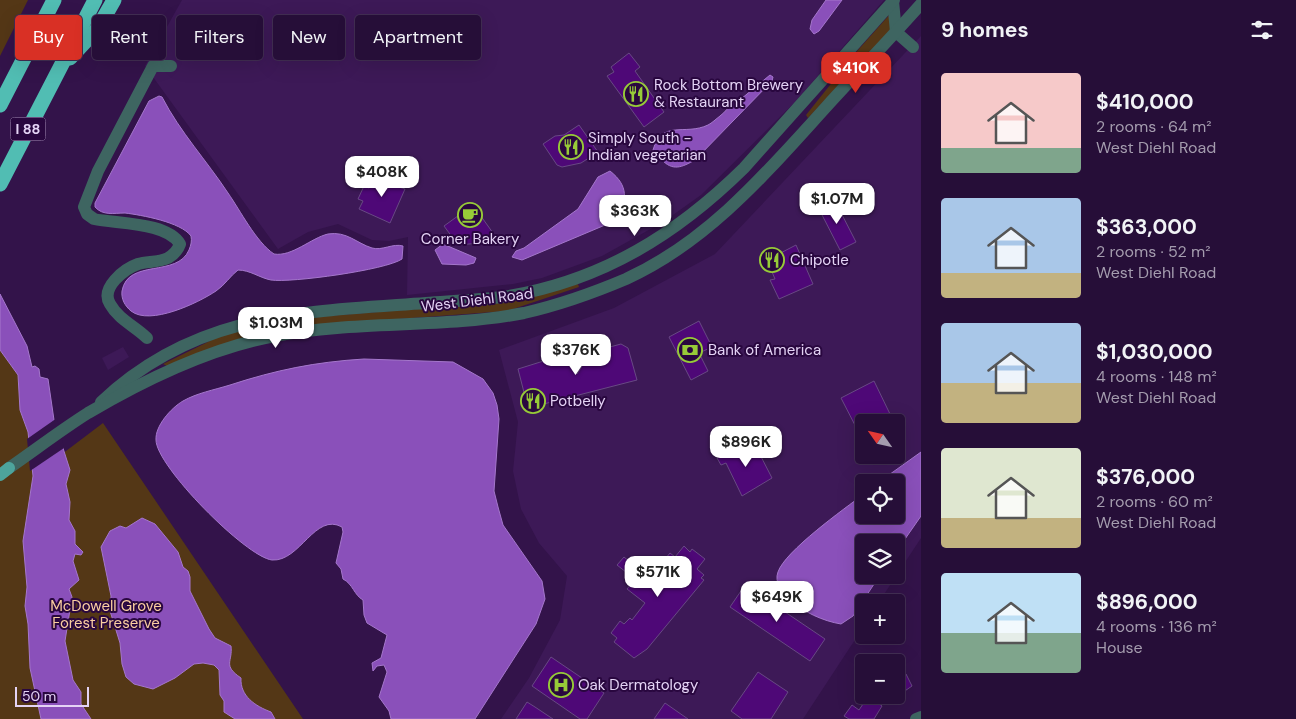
<!DOCTYPE html>
<html lang="en">
<head>
<meta charset="utf-8">
<style>
  body { margin:0; font-family:"DM Sans",sans-serif; background:#321c43; color:#f1f3f6; height:100vh; display:flex; flex-direction:column; font-size:19px; white-space:nowrap }
  * { box-sizing:border-box; margin:0 }
  p { font-size:16px; color:#a49cae }
  .icon { flex:none; width:28px; height:28px; fill:none; stroke:currentColor; stroke-width:2; stroke-linecap:round; stroke-linejoin:round }
  .map { position:relative; flex:1; overflow:hidden }
  .details { display:flex; flex-direction:column; background:#260e38; width:375px }
  .details>* { flex:none }
  .banner { position:absolute; left:15px; top:15px; width:475px; height:45px; display:flex; gap:10px }
  .needle { width:32px; rotate:304deg }
  .tools { position:absolute; left:855px; top:414px; display:grid; gap:10px }
  .tools a { display:grid; place-items:center; width:50px; height:50px; border-radius:5px; background:#260e38; box-shadow:0 5px 20px #0002,0 0 0 1px #422e53; font-size:25px }
  .scale { position:absolute; left:15px; bottom:12px; width:74px; box-sizing:border-box; padding-left:5px; border:2px solid #e4d3f5; border-top:0; font-size:14px; line-height:18px; white-space:nowrap; color:#e4d3f5; -webkit-text-stroke:4px #29073f; paint-order:stroke }
  .price { position:absolute; translate:-50% -42px; padding:0 11px; border-radius:10px; background:#fff; color:#222; font-size:16px; line-height:32px; filter:drop-shadow(0 1px 2px #0008) }
  .price::after { content:''; position:absolute; left:50%; top:30px; width:15px; height:11px; margin-left:-8px; background:inherit; clip-path:polygon(0 0,100% 0,50% 100%) }
  .price.active { background:#d93025; color:#fff }
  ul { padding:0; list-style:none }
  li { display:flex; align-items:center; gap:15px; height:125px; padding:0 20px }
  li span { display:grid; place-items:center; flex:none; width:140px; height:100px; border-radius:5px; color:#555 }
  li>.icon { margin-inline-start:auto }
  span .icon { width:60px; height:60px; fill:#fffc; stroke-width:1 }
  li b { font-size:21px }
  h2 { display:flex; justify-content:space-between; align-items:center; height:60px; padding:0 20px; font-size:21px }
  .tag { padding:0 18px; border-radius:5px; background:#260e38; box-shadow:0 5px 20px #0002,0 0 0 1px #422e53; font-size:18px; line-height:45px }
  .tag.active { background:#d93025; color:#fff }
  main { display:flex; flex:1; min-height:0 }
  .map>svg:first-child { display:block }
  .built { fill:#3d1957; fill-rule:evenodd }
  .green { fill:#543716 }
  .water { fill:#8a50ba; stroke:#a577cc }
  .pier { fill:#33134a }
  .building { fill:#4e0877; stroke:#684984 }
  .lines { fill:none; stroke-linecap:round; stroke-linejoin:round }
  .minor { stroke:#3e6561; stroke-width:12 }
  .major { stroke:#4da49c; stroke-width:12 }
  .highway { stroke:#51bdb3; stroke-width:15 }
  .labels { text-anchor:middle; dominant-baseline:central; stroke-width:4; stroke-linejoin:round; paint-order:stroke }
  .shield { fill:#29073f; stroke:#ac96be; stroke-width:1 }
  .shield-label { font-size:14px; font-weight:bold; fill:#e4d3f5 }
  .poi-label { font-size:15px; fill:#e4d3f5; stroke:#29073f; text-anchor:start }
  .street-label { font-size:15px; fill:#e4d3f5; stroke:#29073f }
  .park-label { font-size:15px; fill:#facea0; stroke:#29073f }
</style>
</head>
<body>
<main>
<div class="map">
<svg width="921" height="719" viewBox="0 0 921 719">
  <rect width="100%" height="100%" fill="#33134a"/>
  <g class="built">
    <polygon points="182,0 884,0 795,102 701,195 663,222 602,256 542,278 513,284 407,295 408,237 389,241 372,240 338,224 308,232 278,249 145,66"/>
    <path d="M921,36V538L879,602H864V626L803,719H501L529,678L560,620L567,576L539,543L521,509L513,471L518,422L499,350L614,308L715,254ZM864,422H896V455H864ZM864,482H896V515H864ZM864,542H896V575H864Z"/>
    <polygon points="123,347 129,357 108,370 102,358"/>
  </g>
  <g class="green">
    <polygon points="0,0 28,0 0,56"/>
    <polygon points="891,13 894,26 808,118 806,115 858,50"/>
    <polygon points="578,284 579,287 507,311 317,325 167,366 163,364 222,335 270,323 327,316 506,302"/>
    <polygon points="0,350 18,375 20,410 28,432 33,476 103,423 303,719 0,719"/>
  </g>
  <g class="water">
    <polygon points="826,0 842,0 819,31 814,34 810,29 812,20"/>
    <path d="M770,75L773,77L772,81L695,160C682,167 673,172 661,159C658,155 655,155 653,150C662,119 685,136 708,125C712,123 716,119 720,116C725,112 730,107 732,100L741,99Z"/>
    <path d="M159,96L162,97C180,132 207,161 228,193C240,210 256,242 274,254C292,257 311,238 328,234C347,231 356,243 372,248C382,251 393,243 403,246L402,259C386,270 291,283 271,280C260,278 250,270 238,270C230,276 225,285 216,291C198,303 150,326 131,311C125,306 121,299 122,291C128,258 177,278 189,250C191,245 192,241 191,236C181,222 141,215 125,213C114,213 103,216 95,207V203L149,101Z"/>
    <path d="M610,171C629,186 627,200 617,220L522,260L512,257L516,251L524,248L578,209L598,177Z"/>
    <polygon points="443,244 476,258 474,263 466,265 442,264 435,250"/>
    <polygon points="0,294 27,346 32,367 35,366 39,369 40,377 48,379 54,420 70,470 66,484 70,502 69,520 75,531 75,544 83,552 81,555 75,554 73,561 79,580 69,589 72,597 65,641 73,680 81,692 81,704 91,719 41,719 30,668 28,624 25,606 27,587 23,541 33,476 28,432 20,410 18,375 0,350"/>
    <path d="M364,359L453,362L483,379L493,393L497,405L499,419L494,491L498,507L503,525L542,581L545,599L536,624L475,719H391L389,711L379,697L387,672L384,665L377,666L373,671L372,663L381,658L387,635L367,623L364,615L363,600C354,595 353,584 343,579L341,569L336,563L343,532L342,527C315,512 300,562 272,560C246,557 156,466 156,440C155,426 171,408 183,401C197,393 214,390 230,385C276,370 315,362 364,359Z"/>
    <path d="M921,452V516L896,552V542H864V575H880L853,616L841,624C823,621 803,612 789,599C782,593 774,582 778,572C785,551 844,509 864,494V515H896V482H879Z"/>
    <path d="M142,518L155,524L178,552L183,567L188,571L190,577V591L209,629L215,638L231,646C233,662 222,665 241,678C240,696 255,706 271,712L275,719H235L224,712V701L220,695L219,670L214,665L203,663L194,664L175,678L153,689L134,684L126,677L122,664L120,643L110,611L111,596L101,547L110,531L120,526L126,528Z"/>
  </g>
  <polygon class="pier" points="57,418 64,448 30,471 27,439"/>
  <g class="building">
    <polygon points="629,53 640,67 635,71 664,112 644,127 607,76 614,72 611,67"/>
    <polygon points="579,125 598,152 581,163 562,167 557,165 543,144 555,136 564,135"/>
    <polygon points="386,175 395,177 399,187 405,189 390,223 359,209 363,201 358,199 364,186 369,188 374,176 380,178"/>
    <polygon points="835,201 856,242 840,250 819,209"/>
    <polygon points="473,205 493,233 487,237 491,242 458,245 444,226"/>
    <polygon points="796,245 813,284 779,299 770,280 775,279 767,260"/>
    <polygon points="699,321 712,347 699,353 708,371 691,380 669,337"/>
    <polygon points="621,344 628,348 637,380 528,408 518,369 550,359 551,361 573,355 577,374 591,352"/>
    <polygon points="874,381 890,414 874,422 864,422 864,428 858,431 841,398"/>
    <polygon points="751,442 754,443 772,478 742,496 726,463 721,465 717,458"/>
    <polygon points="684,546 690,552 692,549 705,559 697,569 704,575 701,578 704,580 647,649 634,658 614,642 617,638 611,633 620,621 624,624 630,618 632,620 645,603 627,589 632,583 629,580 631,576 617,565 624,557 638,569 641,565 644,568 649,562 657,569 670,553 675,557"/>
    <polygon points="745,585 825,639 810,661 730,607"/>
    <polygon points="551,657 604,693 587,719 580,719 532,686"/>
    <polygon points="758,672 788,692 771,719 742,719 731,711"/>
    <polygon points="906,674 912,686 899,695 896,689 896,680"/>
    <polygon points="869,695 892,695 878,703 882,706 874,719 849,719 844,716 852,705 859,710"/>
    <polygon points="527,702 535,707 553,719 516,719"/>
    <polygon points="665,703 688,719 654,719"/>
  </g>
  <g class="lines">
    <g class="minor">
      <polyline points="893,1 896,32 913,47"/>
      <path d="M147,338C135,326 119,320 110,304C100,288 124,269 138,264C147,261 158,263 168,258C175,254 178,250 180,244C167,222 117,224 94,219L87,214L84,207L98,171L153,66H171"/>
      <path d="M101,402C196,312 303,312 426,303C453,301 481,300 509,296C603,280 677,234 744,168L894,0"/>
      <path d="M9,468C35,450 61,430 88,413C144,380 210,348 275,336C357,320 442,329 524,313C559,305 593,293 626,279C709,241 767,172 827,106C858,72 890,39 921,4"/>
      <polyline points="916,719 921,717"/>
    </g>
    <polyline class="major" points="0,475 9,468"/>
    <g class="highway">
      <polyline points="70,58 98,28 114,0"/>
      <polyline points="0,105 54,0"/>
      <polyline points="0,184 95,0"/>
    </g>
  </g>
  <defs>
    <symbol id="restaurant-ring" viewBox="-11 -11 22 22"><circle r="9.5" fill="#29073f" stroke="#97cb38" stroke-width="1.5"/><path d="M-5-6h1v4h1v-4h1v4h1v-4h1v5L-1.5 .5V6h-2V.5L-5-1ZM5-6V6H3V1.5H1.5Q1.5-4 5-6Z" fill="#97cb38"/></symbol>
    <symbol id="cafe-ring" viewBox="-11 -11 22 22"><circle r="9.5" fill="#29073f" stroke="#97cb38" stroke-width="1.5"/><path d="M-5.5-4.5H6V0H3Q3 3.5 0 3.5H-2.5Q-5.5 3.5-5.5 0ZM3-3.2v2h1.7v-2ZM-6 4.5H4V6H-6Z" fill="#97cb38"/></symbol>
    <symbol id="bank-ring" viewBox="-11 -11 22 22"><circle r="9.5" fill="#29073f" stroke="#97cb38" stroke-width="1.5"/><path d="M-6-4H6V4H-6ZM0-2.3a2.3 2.3 0 1 0 0 4.6a2.3 2.3 0 1 0 0-4.6Z" fill="#97cb38"/></symbol>
    <symbol id="hospital-ring" viewBox="-11 -11 22 22"><circle r="9.5" fill="#29073f" stroke="#97cb38" stroke-width="1.5"/><path d="M-5-5h3v3.5h4V-5h3V5h-3V1.5h-4V5h-3Z" fill="#97cb38"/></symbol>
  </defs>
  <g fill-rule="evenodd">
    <use href="#restaurant-ring" x="622" y="80" width="28" height="28"/>
    <use href="#restaurant-ring" x="557" y="133" width="28" height="28"/>
    <use href="#cafe-ring" x="456" y="201" width="28" height="28"/>
    <use href="#restaurant-ring" x="758" y="246" width="28" height="28"/>
    <use href="#bank-ring" x="676" y="336" width="28" height="28"/>
    <use href="#restaurant-ring" x="519" y="387" width="28" height="28"/>
    <use href="#hospital-ring" x="547" y="671" width="28" height="28"/>
  </g>
  <g class="labels">
    <rect class="shield" x="10.5" y="117.5" width="35" height="23" rx="4"/>
    <g class="shield-label">
      <text x="28" y="129">I 88</text>
    </g>
    <g class="poi-label">
      <text x="654" y="85">Rock Bottom Brewery<tspan x="654" dy="17">&amp; Restaurant</tspan></text>
      <text x="588" y="138">Simply South -<tspan x="588" dy="17">Indian vegetarian</tspan></text>
      <text x="470" y="239" text-anchor="middle">Corner Bakery</text>
      <text x="790" y="260">Chipotle</text>
      <text x="708" y="350">Bank of America</text>
      <text x="550" y="401">Potbelly</text>
      <text x="578" y="685">Oak Dermatology</text>
    </g>
    <g class="street-label">
      <text transform="translate(477 300) rotate(-7)">West Diehl Road</text>
    </g>
    <g class="park-label">
      <text x="106" y="606">McDowell Grove<tspan x="106" dy="17">Forest Preserve</tspan></text>
    </g>
  </g>
</svg>
<div class="tools">
<a><svg class="needle" viewBox="-14 -14 28 28"><path d="M0-13l5 13h-10z" fill="#e53935"/><path d="M0 13l5-13h-10z" fill="#a49cae"/></svg></a>
<a><svg class="icon" aria-label="locate" viewBox="0 0 24 24"><circle cx="12" cy="12" r="6"/><path d="M12 2v4M12 18v4M2 12h4M18 12h4"/></svg></a>
<a><svg class="icon" aria-label="layers" viewBox="0 0 24 24"><path d="M12 4l9 5-9 5-9-5zM3 14l9 5 9-5"/></svg></a>
<a>+</a>
<a>−</a>
</div>
<div class="scale">50 m</div>
<b class="price active" style="left:856px;top:94px">$410K</b>
<b class="price" style="left:382px;top:198px">$408K</b>
<b class="price" style="left:837px;top:225px">$1.07M</b>
<b class="price" style="left:635px;top:237px">$363K</b>
<b class="price" style="left:276px;top:349px">$1.03M</b>
<b class="price" style="left:576px;top:376px">$376K</b>
<b class="price" style="left:746px;top:468px">$896K</b>
<b class="price" style="left:658px;top:598px">$571K</b>
<b class="price" style="left:777px;top:623px">$649K</b>
<div class="banner">
<a class="tag active">Buy</a>
<a class="tag">Rent</a>
<a class="tag">Filters</a>
<a class="tag">New</a>
<a class="tag">Apartment</a>
</div>
</div>
<section class="details">
<h2>9 homes<svg class="icon" aria-label="filters" viewBox="0 0 24 24"><path d="M4 7h16M4 17h16"/><circle cx="9" cy="7" r="2"/><circle cx="15" cy="17" r="2"/></svg></h2>
<ul>
<li><span style="background:linear-gradient(#f6c9c9 75%,#7fa58c 0)"><svg class="icon" aria-label="home" viewBox="0 0 24 24"><path d="M3 11l9-7 9 7M6 9v11h12V9"/></svg></span><div><b>$410,000</b><p>2 rooms · 64 m²</p><p>West Diehl Road</p></div></li>
<li><span style="background:linear-gradient(#a9c7e8 75%,#c2b280 0)"><svg class="icon" aria-label="home" viewBox="0 0 24 24"><path d="M3 11l9-7 9 7M6 9v11h12V9"/></svg></span><div><b>$363,000</b><p>2 rooms · 52 m²</p><p>West Diehl Road</p></div></li>
<li><span style="background:linear-gradient(#a9c7e8 60%,#c2b280 0)"><svg class="icon" aria-label="home" viewBox="0 0 24 24"><path d="M3 11l9-7 9 7M6 9v11h12V9"/></svg></span><div><b>$1,030,000</b><p>4 rooms · 148 m²</p><p>West Diehl Road</p></div></li>
<li><span style="background:linear-gradient(#dfe7d0 70%,#c2b280 0)"><svg class="icon" aria-label="home" viewBox="0 0 24 24"><path d="M3 11l9-7 9 7M6 9v11h12V9"/></svg></span><div><b>$376,000</b><p>2 rooms · 60 m²</p><p>West Diehl Road</p></div></li>
<li><span style="background:linear-gradient(#bfe0f5 60%,#7fa58c 0)"><svg class="icon" aria-label="home" viewBox="0 0 24 24"><path d="M3 11l9-7 9 7M6 9v11h12V9"/></svg></span><div><b>$896,000</b><p>4 rooms · 136 m²</p><p>House</p></div></li>
</ul>
</section>
</main>
</body>
</html>
